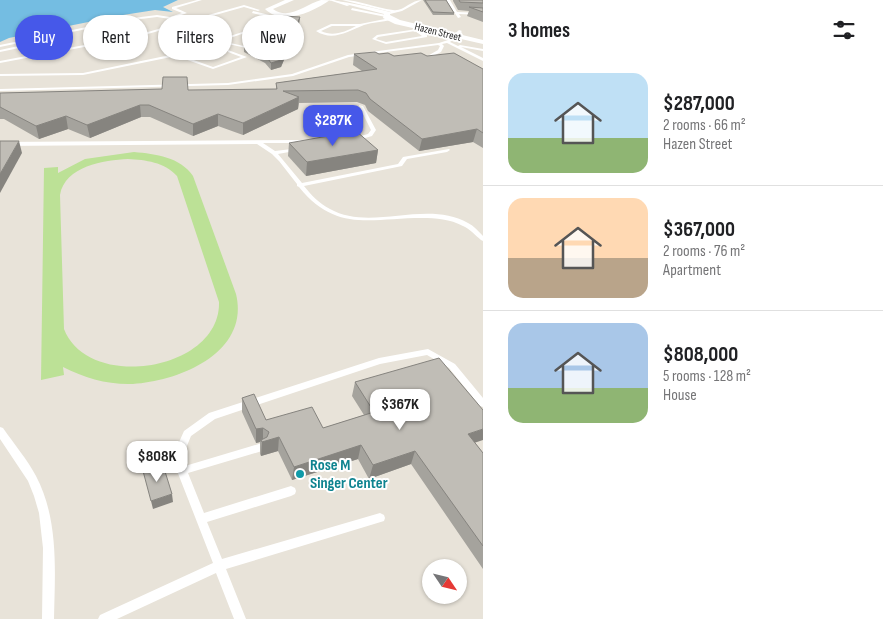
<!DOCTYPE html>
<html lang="en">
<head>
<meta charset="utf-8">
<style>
  body { margin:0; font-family:"Sofia Sans Condensed",sans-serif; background:#f6f6f6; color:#202124; height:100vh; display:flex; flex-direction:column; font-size:19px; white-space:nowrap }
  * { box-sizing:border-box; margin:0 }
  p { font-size:16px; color:#757577 }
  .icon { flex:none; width:28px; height:28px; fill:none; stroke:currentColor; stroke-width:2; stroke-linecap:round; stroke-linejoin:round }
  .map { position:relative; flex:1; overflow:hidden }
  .panel { display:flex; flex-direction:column; background:#fff; width:400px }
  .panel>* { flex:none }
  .guide { position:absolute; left:15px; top:15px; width:392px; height:45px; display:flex; gap:10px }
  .needle { width:32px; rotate:125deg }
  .controls { position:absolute; left:422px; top:559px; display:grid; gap:10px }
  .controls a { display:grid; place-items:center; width:45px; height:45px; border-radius:50%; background:#fff; box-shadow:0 1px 4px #0004; font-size:25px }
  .price { position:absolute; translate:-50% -42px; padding:0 11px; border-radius:10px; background:#fff; color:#222; font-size:16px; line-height:32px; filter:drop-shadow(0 1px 2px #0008) }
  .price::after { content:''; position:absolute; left:50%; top:30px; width:15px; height:11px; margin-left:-8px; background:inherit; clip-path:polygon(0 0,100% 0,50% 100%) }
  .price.current { background:#4658e9; color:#fff }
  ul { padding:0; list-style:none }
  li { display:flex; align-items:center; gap:15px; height:125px; padding:0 25px }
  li+li { border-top:1px solid #e0e0e0 }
  li span { display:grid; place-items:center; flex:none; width:140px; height:100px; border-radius:15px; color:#555 }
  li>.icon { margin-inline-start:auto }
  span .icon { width:60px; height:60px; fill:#fffc; stroke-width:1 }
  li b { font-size:21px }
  h2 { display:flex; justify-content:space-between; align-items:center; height:60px; padding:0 25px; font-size:21px }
  .pill { padding:0 18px; border-radius:22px; background:#fff; box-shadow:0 1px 4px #0004; font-size:18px; line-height:45px }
  .pill.current { background:#4658e9; color:#fff }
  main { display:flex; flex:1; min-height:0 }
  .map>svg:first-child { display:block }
  .pitch { fill:#bce196; fill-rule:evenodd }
  .water { fill:#74bde2 }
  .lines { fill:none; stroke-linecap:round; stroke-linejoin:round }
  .lane { fill:#fff; fill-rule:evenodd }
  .street { fill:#fff; fill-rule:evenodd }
  .wall { fill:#a5a39d }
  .shaded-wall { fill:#86847f }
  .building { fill:#c0bdb6; stroke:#86847f }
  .culture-dot { fill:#0f9aa8; stroke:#fff; stroke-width:2 }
  .labels { text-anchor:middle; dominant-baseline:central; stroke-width:4; stroke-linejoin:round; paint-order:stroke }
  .far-street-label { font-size:11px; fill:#272727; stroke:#fff }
  .near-culture-label { font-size:16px; font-weight:bold; fill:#0d838f; stroke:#fff; text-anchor:start }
</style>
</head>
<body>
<main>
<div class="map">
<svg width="483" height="619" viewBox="0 0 483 619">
  <rect width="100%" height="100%" fill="#e8e3d9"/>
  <path class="pitch" d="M134,152C156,154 180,157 193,176L236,294C250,352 181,381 133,384C108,385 85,378 63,367L64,375L41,380L44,168L58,167V173L85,159ZM128,159C146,160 164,162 177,176L219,302C221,371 88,392 64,329L60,195C65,166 104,160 128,159Z"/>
  <polygon class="water" points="0,0 178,0 163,7 173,12 155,10 123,15 9,38 0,42"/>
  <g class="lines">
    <g class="lane">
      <polygon points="197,0 202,0 176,8 187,13 170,19 157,17 125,21 0,47 0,45 125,19 157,15 170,17 182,13 172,9 172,7"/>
      <polygon points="329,0 334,0 350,5 347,6"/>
      <path d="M342,0C360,0 375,8 393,10C403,12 411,0 422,0L402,11L390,14L388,13L391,12Z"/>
      <polygon points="446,0 450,0 457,12 483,13 483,15 459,14 461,17 458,18"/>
      <polygon points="244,5 260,10 258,11 244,7 137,37 0,63 0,61 137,35"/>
      <polygon points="352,8 386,15 388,16 386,17 351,10"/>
      <polygon points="253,11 282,18 283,19 281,20 252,13"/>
      <path d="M390,18L391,20C382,22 373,22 364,25C348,31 333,42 316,31L331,24H360ZM332,26H356C345,32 333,37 321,31Z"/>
      <path d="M276,21L277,23L261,28L251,45L246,48L215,41ZM257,29L249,43L244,46L221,41Z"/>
      <path d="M424,28L425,30L418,31L427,35V37L386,44L372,39L377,35ZM415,31L422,36L386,42L376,39L378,37Z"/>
      <polygon points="459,30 462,31 450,42 458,46 460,45 483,49 483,51 461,47 483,58 483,61 447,43 442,44 444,46 441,52 425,60 424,60 424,58 438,50 440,46 438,45 349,57 293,76 228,85 0,91 0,89 228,83 292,74 348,55 439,43 448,40"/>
      <polygon points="211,43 212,45 180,55 213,67 241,57 228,52 228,50 247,57 213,69 176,56 83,75 0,76 0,74 83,73 175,54"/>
      <polygon points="23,45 24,47 0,52 0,50"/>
      <polygon points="359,105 363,106 376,130 372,136 355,141 353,140 353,138 368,134 371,130 359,106"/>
      <path d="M305,140L306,141L303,143H263L275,151L300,148V150L278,154L302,183L398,164L403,157L449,149L450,150L447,152L407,159L402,166L304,186C311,195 319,203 330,209C371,232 426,199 468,223C474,226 478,231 483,236V241L481,240C475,235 470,229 463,226C450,219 436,218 422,218C371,218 336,233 299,187L297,186V184L279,161L272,154L257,144L0,146V142Z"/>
      <polygon points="428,349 455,364 483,398 483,407 480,406 449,368 427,355 380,364 215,419 191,436 182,458 185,466 262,443 265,444 267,447 265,450 262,451 188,473 204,513 291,486 295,488 296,491 295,494 291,496 207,522 222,559 380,513 384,515 385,518 384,521 226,569 246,619 234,619 216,573 117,619 98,619 100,615 213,563 172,458 184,431 209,413 379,358"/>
      <path d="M0,427L3,428C14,444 27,459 36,476C59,520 55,571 54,619H42L43,548L39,513L34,496L28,481L0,439Z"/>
    </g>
    <path class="street" d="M285,0H294L273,9C289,21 306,4 321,0C342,0 370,7 390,12V15L400,20L483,40V44L395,24L383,18L384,14L330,0C313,12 282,26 265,9Z"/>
  </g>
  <g class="wall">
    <polygon points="423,0 446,0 454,13 454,15 433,15"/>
    <polygon points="453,0 483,0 483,22 467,16 469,11 458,10 453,1"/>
    <polygon points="300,17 299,24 281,67 271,70 265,63 244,52 244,45 258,40"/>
    <polygon points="354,54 379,54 394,56 427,56 483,69 483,148 473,142 419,151 368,111 365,105 357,102 299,103 298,109 243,135 218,126 193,136 150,117 141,117 90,138 68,129 39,139 4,119 0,119 0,93 276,89 276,83 362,71 353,65"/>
    <polygon points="289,143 378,150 376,163 306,176 288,156"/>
    <polygon points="355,382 475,443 483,453 483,569 411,464 369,479 358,459 292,480 278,451 261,456 260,454 260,442 256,443 242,412 242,398 266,420 323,428 364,415 352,396"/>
  </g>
  <g class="shaded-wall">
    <polygon points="300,17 299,24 281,67 271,70 271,63"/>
    <polygon points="299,97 298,109 243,135 243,123"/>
    <polygon points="140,105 141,117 90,138 87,125"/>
    <polygon points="218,114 218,126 193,136 193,124"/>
    <polygon points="66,116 68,129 39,139 36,126"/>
    <polygon points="477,129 473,142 419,151 422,139"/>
    <polygon points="19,141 22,153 0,193 0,174"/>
    <polygon points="378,150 376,163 306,176 307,162"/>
    <polygon points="263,428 263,441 261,440 260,442 256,443 256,429"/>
    <polygon points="483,429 483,440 462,447 468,434"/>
    <polygon points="279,437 278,451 261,456 262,442"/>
    <polygon points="361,445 358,459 292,480 294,467"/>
    <polygon points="415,451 411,464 369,479 373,465"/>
    <polygon points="172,494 173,502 153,509 151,501"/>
  </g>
  <g class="building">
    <polygon points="425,0 446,0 454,13 433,12"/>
    <polygon points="459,0 483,0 483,3 460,2"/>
    <polygon points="469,7 483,8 483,12"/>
    <polygon points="283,16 300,17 281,60 271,63 266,56 244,45 258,40 269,20"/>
    <polygon points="375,52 379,54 388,53 394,56 421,53 427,56 454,53 483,69 483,133 477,129 422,139 370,99 366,93 358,90 283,91 299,97 243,123 218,114 193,124 149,105 140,105 87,125 66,116 36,126 0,107 0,93 162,89 163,77 187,77 188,90 277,89 276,83 377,69 354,54"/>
    <polygon points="356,131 378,150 307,162 289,143"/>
    <polygon points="0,141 19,141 0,174"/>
    <polygon points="439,358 483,410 483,429 468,434 483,453 483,546 415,451 373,465 361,445 294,467 279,437 262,442 261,440 267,437 269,432 263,428 256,429 242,398 254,394 266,420 312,407 323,428 374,412 355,382"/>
    <polygon points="163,465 172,494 151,501 143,471"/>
  </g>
  <circle class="culture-dot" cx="300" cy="474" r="5"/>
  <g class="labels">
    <g class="far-street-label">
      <text transform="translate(438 32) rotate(14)">Hazen Street</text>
    </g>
    <g class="near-culture-label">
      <text x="310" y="465">Rose M<tspan x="310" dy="18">Singer Center</tspan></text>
    </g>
  </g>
</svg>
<div class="controls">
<a><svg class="needle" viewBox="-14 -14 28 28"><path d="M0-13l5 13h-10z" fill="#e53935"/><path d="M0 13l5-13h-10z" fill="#757577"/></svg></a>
</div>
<b class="price current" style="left:333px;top:147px">$287K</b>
<b class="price" style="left:400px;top:431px">$367K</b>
<b class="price" style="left:157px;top:483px">$808K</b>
<div class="guide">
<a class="pill current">Buy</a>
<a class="pill">Rent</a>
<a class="pill">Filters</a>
<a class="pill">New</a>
</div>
</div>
<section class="panel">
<h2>3 homes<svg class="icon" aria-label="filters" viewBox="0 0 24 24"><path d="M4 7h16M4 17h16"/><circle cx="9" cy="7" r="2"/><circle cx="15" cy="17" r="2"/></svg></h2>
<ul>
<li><span style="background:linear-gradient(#bfe0f5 65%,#8fb573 0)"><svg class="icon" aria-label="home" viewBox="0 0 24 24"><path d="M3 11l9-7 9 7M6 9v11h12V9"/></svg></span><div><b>$287,000</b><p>2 rooms · 66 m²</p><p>Hazen Street</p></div></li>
<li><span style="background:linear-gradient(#ffd9b3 60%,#b9a48a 0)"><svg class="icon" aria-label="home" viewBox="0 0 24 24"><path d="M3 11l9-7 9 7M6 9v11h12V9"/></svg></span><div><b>$367,000</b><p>2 rooms · 76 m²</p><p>Apartment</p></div></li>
<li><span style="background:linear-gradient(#a9c7e8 65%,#8fb573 0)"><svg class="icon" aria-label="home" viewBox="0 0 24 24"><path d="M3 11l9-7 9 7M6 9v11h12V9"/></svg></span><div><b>$808,000</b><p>5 rooms · 128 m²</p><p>House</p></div></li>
</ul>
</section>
</main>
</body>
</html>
